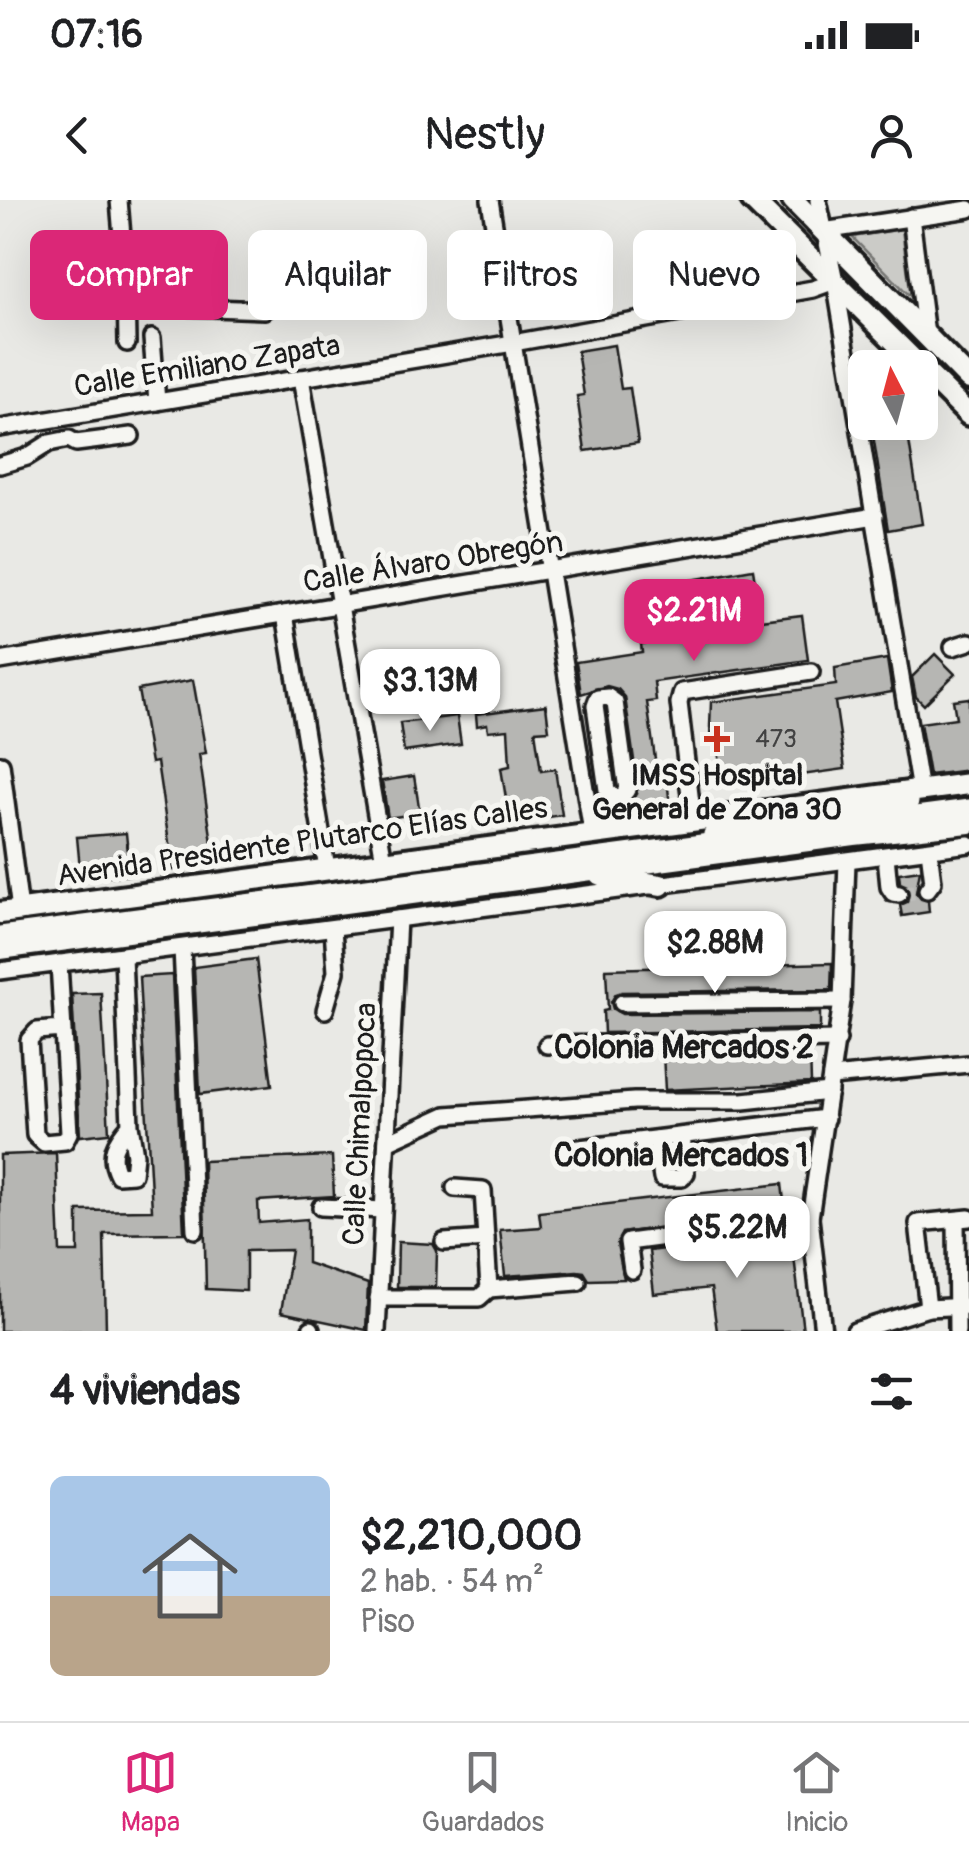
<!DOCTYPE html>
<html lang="es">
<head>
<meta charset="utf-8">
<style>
  body { margin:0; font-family:Pangolin,sans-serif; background:#f2f2f2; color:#202124; height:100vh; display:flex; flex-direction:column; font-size:38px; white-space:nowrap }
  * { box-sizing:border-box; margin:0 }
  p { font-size:32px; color:#757577 }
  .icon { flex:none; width:55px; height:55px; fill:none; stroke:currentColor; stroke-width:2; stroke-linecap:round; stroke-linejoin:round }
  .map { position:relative; height:1131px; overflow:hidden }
  .drawer { display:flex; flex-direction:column; background:#fff; flex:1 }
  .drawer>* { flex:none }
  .banner { position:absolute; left:30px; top:30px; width:910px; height:90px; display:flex; gap:20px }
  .needle { width:65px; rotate:354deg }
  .tools { position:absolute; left:848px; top:150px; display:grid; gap:20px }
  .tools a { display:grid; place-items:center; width:90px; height:90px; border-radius:15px; background:#fff; box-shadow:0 10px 40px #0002; font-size:50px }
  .price { position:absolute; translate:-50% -85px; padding:0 22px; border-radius:20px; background:#fff; color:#222; font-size:32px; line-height:65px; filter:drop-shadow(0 2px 5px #0008) }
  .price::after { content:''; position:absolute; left:50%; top:60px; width:30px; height:22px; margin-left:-15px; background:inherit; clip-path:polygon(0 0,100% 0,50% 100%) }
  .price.on { background:#db2777; color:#fff }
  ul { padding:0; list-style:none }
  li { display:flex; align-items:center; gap:30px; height:250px; padding:0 50px }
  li+li { border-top:2px solid #e0e0e0 }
  li span { display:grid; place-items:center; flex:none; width:280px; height:200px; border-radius:15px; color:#555 }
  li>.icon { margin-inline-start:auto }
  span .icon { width:120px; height:120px; fill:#fffc; stroke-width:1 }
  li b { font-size:42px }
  h2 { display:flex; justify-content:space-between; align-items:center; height:120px; padding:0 50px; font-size:42px }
  .tag { padding:0 35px; border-radius:15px; background:#fff; box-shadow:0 10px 40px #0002; font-size:35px; line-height:90px }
  .tag.on { background:#db2777; color:#fff }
  .status { display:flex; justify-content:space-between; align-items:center; height:70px; padding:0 50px; background:#fff; direction:ltr }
  .status svg { height:28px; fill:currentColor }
  header { display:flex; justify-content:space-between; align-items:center; height:130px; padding:0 50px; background:#fff; font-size:45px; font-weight:600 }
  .menu { display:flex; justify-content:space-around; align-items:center; height:140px; border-top:2px solid #e0e0e0; background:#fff; font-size:28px; color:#757577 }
  .menu a { display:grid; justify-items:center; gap:5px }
  .menu .on { color:#db2777 }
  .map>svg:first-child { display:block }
  .green { fill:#cbcbc7; stroke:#747472; stroke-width:2.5 }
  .building { fill:#b6b6b3; stroke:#1c1c1c; stroke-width:2.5 }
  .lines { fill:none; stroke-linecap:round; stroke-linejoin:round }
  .minor-tunnel { stroke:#c0c0bd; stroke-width:15; stroke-dasharray:15 8; stroke-linecap:butt }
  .minor-casing { stroke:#1c1c1c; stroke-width:22 }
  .major-casing { stroke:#1c1c1c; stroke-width:28 }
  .minor { stroke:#f6f6f2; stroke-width:15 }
  .major { stroke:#f6f6f2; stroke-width:20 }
  .poi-dot { fill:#c8321e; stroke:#f6f6f2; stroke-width:4 }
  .labels { text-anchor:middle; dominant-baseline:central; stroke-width:10; stroke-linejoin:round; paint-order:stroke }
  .number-label { font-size:25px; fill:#424242 }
  .street-label { font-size:30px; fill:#1c1c1c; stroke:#f6f6f2 }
  .poi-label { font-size:30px; font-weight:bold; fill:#1c1c1c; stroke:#f6f6f2 }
  .neighbourhood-label { font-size:32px; font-weight:bold; fill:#1c1c1c; stroke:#f6f6f2 }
</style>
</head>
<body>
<div class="status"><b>07:16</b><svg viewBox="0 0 49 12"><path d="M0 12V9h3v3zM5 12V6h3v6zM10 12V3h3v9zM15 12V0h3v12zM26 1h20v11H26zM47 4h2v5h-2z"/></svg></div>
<header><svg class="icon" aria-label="back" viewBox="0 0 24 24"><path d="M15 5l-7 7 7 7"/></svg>Nestly<svg class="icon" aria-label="person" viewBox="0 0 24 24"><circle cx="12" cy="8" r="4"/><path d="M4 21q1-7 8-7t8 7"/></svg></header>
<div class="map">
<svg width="969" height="1131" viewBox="0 0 969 1131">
  <rect width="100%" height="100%" fill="#e9e9e5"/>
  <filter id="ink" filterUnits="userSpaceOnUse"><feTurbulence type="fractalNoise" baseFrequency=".01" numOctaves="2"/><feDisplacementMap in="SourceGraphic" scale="20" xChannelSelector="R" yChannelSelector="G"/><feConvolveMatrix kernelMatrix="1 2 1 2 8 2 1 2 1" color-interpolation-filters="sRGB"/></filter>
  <g filter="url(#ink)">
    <g class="green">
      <polygon points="902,29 911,97 852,37"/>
      <polygon points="851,74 856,76 969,184 969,202 853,88"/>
    </g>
    <g class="building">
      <polygon points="614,145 621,189 630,188 638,243 585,251 577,196 584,195 577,151"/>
      <polygon points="871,222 906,222 922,324 888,330"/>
      <polygon points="753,369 761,420 802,415 808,460 654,482 656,501 647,502 656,566 666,565 670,609 632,613 631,603 638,588 625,497 618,489 607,486 581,494 576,462 642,452 641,444 700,436 691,380"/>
      <polygon points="935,454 955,474 924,505 916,497 912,477"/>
      <polygon points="887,459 892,492 835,502 845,569 723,586 717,543 713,544 710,527 711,502 836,485 835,468"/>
      <polygon points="193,480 206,553 199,554 215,663 173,670 157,562 151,563 138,490"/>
      <polygon points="969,498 969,570 929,575 920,523 956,518 953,500"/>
      <polygon points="546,505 549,530 535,531 541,571 555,569 562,615 510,623 501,568 510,566 508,529 488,531 487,524 477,526 476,514"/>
      <polygon points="457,516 461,544 404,552 400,523"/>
      <polygon points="414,576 420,613 388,618 382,581"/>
      <polygon points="126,633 130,675 81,679 77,637"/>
      <polygon points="920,670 916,693 921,699 928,701 929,712 902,716 900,705 907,702 910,695 907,686 900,683 899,673"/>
      <polygon points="256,759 272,885 200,894 194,767"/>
      <polygon points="832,763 831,790 622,792 616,794 611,802 613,809 622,814 820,812 820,829 604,833 603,811 608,810 606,769"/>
      <polygon points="172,775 184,1033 104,1034 106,1131 0,1131 0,955 56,953 60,1052 78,1052 78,1011 152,1010 139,777"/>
      <polygon points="101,793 109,933 80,936 72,794"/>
      <polygon points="810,852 811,883 665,890 663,854"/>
      <polygon points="332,956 334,996 258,1001 259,1023 307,1019 307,1063 368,1084 366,1130 281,1112 291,1050 246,1051 246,1091 206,1089 203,961"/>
      <polygon points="782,984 785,1010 622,1033 617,1044 624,1079 589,1080 584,1072 577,1071 505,1076 500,1030 541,1027 539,1012"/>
      <polygon points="791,1032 803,1131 717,1131 711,1088 654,1094 649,1051"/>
      <polygon points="398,1042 433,1044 437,1051 436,1087 397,1087"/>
    </g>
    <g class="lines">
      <polyline class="minor-tunnel" points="899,694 927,690"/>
      <defs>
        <g id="minor">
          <polyline points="119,0 126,85 133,89 195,95"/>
          <polyline points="490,0 592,632"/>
          <polyline points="818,0 835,81 920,591"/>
          <polyline points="911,17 926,135"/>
          <polyline points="823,31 969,9"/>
          <polyline points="126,85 127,143"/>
          <polyline points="168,93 186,107 265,110"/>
          <polyline points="152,138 157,202"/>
          <polyline points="301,178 384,661"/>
          <polyline points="0,228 513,143 813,89 835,81"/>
          <polyline points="0,265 27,257 49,243 69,239 76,243 131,236"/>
          <polyline points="285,414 327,668"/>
          <polyline points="953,447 969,442"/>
          <polyline points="0,461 875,316"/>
          <polyline points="1,564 20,710"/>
          <polyline points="618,601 627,590 615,502 608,497 598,498 595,506 607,590 618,601 622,628"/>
          <polyline points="693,620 679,503 682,492 811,472"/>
          <polyline points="711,634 767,622 911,602"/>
          <polyline points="886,656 889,687 893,693 899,694"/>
          <polyline points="927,690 933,682 929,650"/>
          <polyline points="0,734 969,607"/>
          <polyline points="182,748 195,1030"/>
          <path d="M123,756L130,925L135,955L133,974L118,975C107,954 116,941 130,925"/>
          <polyline points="59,763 69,933 65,941 44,943 35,935 29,840 37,831 62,829"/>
          <polyline points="0,771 969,644"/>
          <polyline points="622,803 842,801"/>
          <polyline points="325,810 336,772 333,728"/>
          <polyline points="547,845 838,840"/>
          <polyline points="831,877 969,864"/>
          <polyline points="656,939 662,978 682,978 686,973 682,936"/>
          <polyline points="387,942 446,915 634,901 743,901 829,892"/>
          <polyline points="563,950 826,918"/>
          <polyline points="455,988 483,990 489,1089"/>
          <polyline points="321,1007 383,1010"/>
          <polyline points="956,1020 957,1131"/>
          <polyline points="444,1042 486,1039"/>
          <polyline points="632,1070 628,1042 810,1018"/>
          <polyline points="489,1089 578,1082"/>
          <polyline points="378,1098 479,1098 489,1089"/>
          <polyline points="928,1108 918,1023 969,1018"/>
          <polyline points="311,1131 311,1129"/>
          <polyline points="377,1131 398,719"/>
          <polyline points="823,1131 810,1018 842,801 847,661"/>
          <polyline points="855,1131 928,1108 969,1106"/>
        </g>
        <g id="major">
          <polyline points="752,0 969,215"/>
          <polyline points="793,0 969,179"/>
          <polyline points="600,675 661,685"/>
          <polyline points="0,713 969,584"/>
          <polyline points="0,749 854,635 969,623"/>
        </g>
      </defs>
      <use href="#minor" class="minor-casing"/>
      <use href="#major" class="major-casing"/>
      <use href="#minor" class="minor"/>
      <use href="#major" class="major"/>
    </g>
  </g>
  <path class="poi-dot" d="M712 524h10v10h10v10h-10v10h-10v-10h-10v-10h10z"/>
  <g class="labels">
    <g class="number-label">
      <text x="776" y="539">473</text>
    </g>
    <g class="street-label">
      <text transform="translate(207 166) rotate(-9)">Calle Emiliano Zapata</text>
      <text transform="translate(433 362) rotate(-9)">Calle Álvaro Obregón</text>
      <text transform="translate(302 642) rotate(-8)">Avenida Presidente Plutarco Elías Calles</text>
      <text transform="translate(360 924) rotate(-87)">Calle Chimalpopoca</text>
    </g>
    <g class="poi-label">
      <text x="717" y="575">IMSS Hospital<tspan x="717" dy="34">General de Zona 30</tspan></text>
    </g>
    <g class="neighbourhood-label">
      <text x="684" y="848">Colonia Mercados 2</text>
      <text x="681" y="956">Colonia Mercados 1</text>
    </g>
  </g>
</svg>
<div class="tools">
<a><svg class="needle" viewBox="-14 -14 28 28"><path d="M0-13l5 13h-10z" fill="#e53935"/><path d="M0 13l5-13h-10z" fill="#757577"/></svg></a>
</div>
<b class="price on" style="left:694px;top:464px">$2.21M</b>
<b class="price" style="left:430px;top:534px">$3.13M</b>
<b class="price" style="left:715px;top:796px">$2.88M</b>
<b class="price" style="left:737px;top:1081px">$5.22M</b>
<div class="banner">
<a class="tag on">Comprar</a>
<a class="tag">Alquilar</a>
<a class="tag">Filtros</a>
<a class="tag">Nuevo</a>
</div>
</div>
<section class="drawer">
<h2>4 viviendas<svg class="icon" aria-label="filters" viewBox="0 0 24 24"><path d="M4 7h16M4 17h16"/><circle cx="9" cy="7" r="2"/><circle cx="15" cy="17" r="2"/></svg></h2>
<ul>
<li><span style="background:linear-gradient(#a9c7e8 60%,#b9a48a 0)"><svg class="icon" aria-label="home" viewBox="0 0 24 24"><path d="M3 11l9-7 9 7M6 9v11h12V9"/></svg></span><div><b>$2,210,000</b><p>2 hab. · 54 m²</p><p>Piso</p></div></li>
</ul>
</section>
<nav class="menu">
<a class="on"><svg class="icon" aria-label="map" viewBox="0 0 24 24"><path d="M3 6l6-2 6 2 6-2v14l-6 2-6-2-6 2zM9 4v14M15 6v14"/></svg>Mapa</a>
<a><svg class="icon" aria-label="saved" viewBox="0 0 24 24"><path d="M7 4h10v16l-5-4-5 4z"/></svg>Guardados</a>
<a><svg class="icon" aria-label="home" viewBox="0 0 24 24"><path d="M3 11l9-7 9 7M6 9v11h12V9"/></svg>Inicio</a>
</nav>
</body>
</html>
